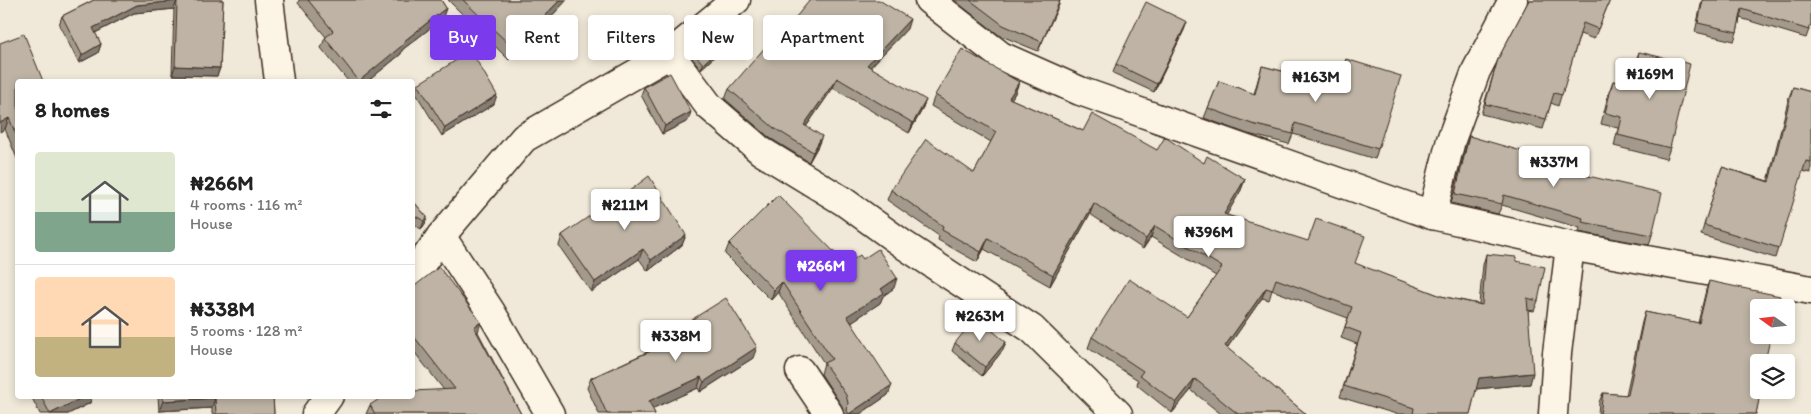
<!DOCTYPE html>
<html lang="en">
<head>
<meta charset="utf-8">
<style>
  body { margin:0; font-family:Itim,sans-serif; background:#f2f2f2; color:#222; height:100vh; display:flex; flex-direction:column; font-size:19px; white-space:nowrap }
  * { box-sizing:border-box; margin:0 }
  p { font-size:16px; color:#767676 }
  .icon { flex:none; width:28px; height:28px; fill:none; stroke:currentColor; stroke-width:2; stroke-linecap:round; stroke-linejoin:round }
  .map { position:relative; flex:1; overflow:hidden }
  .drawer { position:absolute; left:15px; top:79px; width:400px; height:320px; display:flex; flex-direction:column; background:#fff; border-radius:5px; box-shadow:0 2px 8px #0003 }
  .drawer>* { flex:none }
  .guide { position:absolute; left:430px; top:15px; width:475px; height:45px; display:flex; gap:10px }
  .needle { width:32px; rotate:285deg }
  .fabs { position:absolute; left:1750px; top:299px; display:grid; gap:10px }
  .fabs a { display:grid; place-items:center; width:45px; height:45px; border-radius:5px; background:#fff; box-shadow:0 2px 8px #0003; font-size:25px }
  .price { position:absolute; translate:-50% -42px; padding:0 11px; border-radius:5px; background:#fff; color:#222; font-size:16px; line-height:32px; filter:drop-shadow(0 1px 2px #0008) }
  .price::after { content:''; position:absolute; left:50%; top:30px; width:15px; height:11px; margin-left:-8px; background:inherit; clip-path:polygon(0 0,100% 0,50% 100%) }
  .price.current { background:#7c3aed; color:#fff }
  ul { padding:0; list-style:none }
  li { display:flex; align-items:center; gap:15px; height:125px; padding:0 20px }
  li+li { border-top:1px solid #e0e0e0 }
  li span { display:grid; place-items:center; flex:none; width:140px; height:100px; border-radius:5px; color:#555 }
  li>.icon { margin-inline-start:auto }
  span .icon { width:60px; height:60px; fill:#fffc; stroke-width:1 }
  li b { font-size:21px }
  h2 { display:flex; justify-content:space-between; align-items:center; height:60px; padding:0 20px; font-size:21px }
  .chip { padding:0 18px; border-radius:5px; background:#fff; box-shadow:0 2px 8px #0003; font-size:18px; line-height:45px }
  .chip.current { background:#7c3aed; color:#fff }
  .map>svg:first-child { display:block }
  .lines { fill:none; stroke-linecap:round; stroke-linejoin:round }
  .minor-casing { stroke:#3b2a1e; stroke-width:31 }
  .minor { stroke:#fcf5e5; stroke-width:28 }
  .wall { fill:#a39a8d; stroke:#3b2a1e }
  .shaded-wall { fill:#857d73; stroke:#3b2a1e }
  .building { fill:#beb3a4; stroke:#3b2a1e }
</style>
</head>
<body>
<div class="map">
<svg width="1811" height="414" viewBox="0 0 1811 414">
  <rect width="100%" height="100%" fill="#f0e9d9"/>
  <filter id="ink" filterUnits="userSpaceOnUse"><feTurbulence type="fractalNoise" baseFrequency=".02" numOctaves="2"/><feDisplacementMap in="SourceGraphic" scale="10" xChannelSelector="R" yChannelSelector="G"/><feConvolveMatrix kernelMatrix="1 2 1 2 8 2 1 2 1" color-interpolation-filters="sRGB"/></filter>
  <g filter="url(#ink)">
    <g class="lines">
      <defs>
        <g id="minor">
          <polyline points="269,0 279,81"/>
          <polyline points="929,0 1001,56 1080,91 1432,215 1570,246 1811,290"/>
          <polyline points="670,54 709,106 761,151 843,201 904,245 1032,329 1118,414"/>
          <polyline points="1432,215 1451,140 1476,71 1513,0"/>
          <polyline points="441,236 491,312 550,414"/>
          <polyline points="412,277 441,236 524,138 670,54 736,0"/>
          <polyline points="800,371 829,414"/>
          <polyline points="316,414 329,396"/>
          <polyline points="1553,414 1557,353 1570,246"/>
        </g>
      </defs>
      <use href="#minor" class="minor-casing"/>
      <use href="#minor" class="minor"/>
    </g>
    <g class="wall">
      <polygon points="94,0 223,0 220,68 217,76 172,75 174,9 134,13 95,33 101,44 98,53 79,63 59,25 62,16"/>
      <polygon points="299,0 441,0 446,8 442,19 402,50 401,54 368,81 348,81 321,48 325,38 326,37 298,3"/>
      <polygon points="448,0 567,0 509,60"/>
      <polygon points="954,0 1060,0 1038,51 999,35"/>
      <polygon points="1529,0 1610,0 1594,39 1580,34 1558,106 1551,103 1543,129 1481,114 1498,59"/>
      <polygon points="1702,0 1811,0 1811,24 1806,38 1740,18 1737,32 1734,41 1695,32"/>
      <polygon points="1187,22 1184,30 1154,92 1113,73 1116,64"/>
      <polygon points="907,29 870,67 922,110 909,133 833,88 806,127 818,146 809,162 770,138 725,99 729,89 777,40"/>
      <polygon points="717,51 715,56 701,69 691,57 693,52"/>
      <polygon points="1639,52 1670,148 1666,159 1614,146 1618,128 1601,124 1609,92 1613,81 1630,85 1635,63"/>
      <polygon points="1346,59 1378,149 1375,159 1293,134 1289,144 1248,134 1204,118 1219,81 1254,94 1259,76 1262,66 1337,85"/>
      <polygon points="18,81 18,161 5,129"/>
      <polygon points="1019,82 1015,93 1011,99 1083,131 1157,150 1204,163 1245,179 1241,190 1226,215 1441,296 1479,304 1483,265 1486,254 1516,261 1538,301 1534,311 1528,310 1530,384 1476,389 1470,414 1396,414 1340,397 1357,344 1341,338 1348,318 1272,290 1269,300 1262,298 1227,348 1306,414 1221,414 1191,390 1172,413 1137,385 1138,380 1088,348 1092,337 1187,317 1216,276 1151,237 1143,249 1090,214 1050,286 984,249 977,262 938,240 939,236 887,200 891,190 974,173 991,142 931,106 935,95"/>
      <polygon points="418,84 494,104 442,136 415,92"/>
      <polygon points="644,87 688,121 662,134 641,95"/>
      <polygon points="1793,87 1811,92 1811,173 1802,171 1775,258 1701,235 1722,167 1768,181 1789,97"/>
      <polygon points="1469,136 1575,173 1652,235 1649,245 1579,232 1580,228 1502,205 1498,214 1451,203 1466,146"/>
      <polygon points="412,200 427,217 425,224 421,229 412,223"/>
      <polygon points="599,214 686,235 682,245 648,271 639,259 591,292 559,246 562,235"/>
      <polygon points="729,244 846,264 863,259 894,288 883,296 880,303 851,322 888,395 860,414 844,414 842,406 821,374 824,363 778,292 771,300 725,254"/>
      <polygon points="1709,281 1766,357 1756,414 1598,414 1599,402 1603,393 1626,395 1642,322 1645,312 1698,323 1706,290"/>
      <polygon points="412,288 478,332 521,414 366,414 370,405 444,390 412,349"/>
      <polygon points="672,332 753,358 700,392 698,388 652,408 655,414 599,414 587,388 591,378 669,342"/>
      <polygon points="1006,342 1003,350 982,376 952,351 955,343"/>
      <polygon points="31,396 92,396 90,403 68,414 40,414"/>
      <polygon points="158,396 273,396 274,414 212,414 212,408 159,411"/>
    </g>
    <g class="shaded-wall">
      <polygon points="560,0 567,0 509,60 513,48"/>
      <polygon points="1060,0 1059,5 1038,51 1042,42"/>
      <polygon points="177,1 174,9 134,13 89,36 93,28 137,5"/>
      <polygon points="446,8 442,19 402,50 401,54 368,81 359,81 403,42"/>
      <polygon points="910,19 907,29 863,75 867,65"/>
      <polygon points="1187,22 1184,30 1154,92 1157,84"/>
      <polygon points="101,44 98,53 79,63 82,55"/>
      <polygon points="717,51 715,56 701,69 703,64"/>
      <polygon points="175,66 220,68 217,76 172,75"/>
      <polygon points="837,78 833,88 800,135 804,125"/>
      <polygon points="1019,82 1015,93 1006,108 1009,98"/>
      <polygon points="497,95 494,104 442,136 445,128"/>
      <polygon points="926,100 922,110 909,133 913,123"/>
      <polygon points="691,112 688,121 662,134 665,126"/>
      <polygon points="9,118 5,129 0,132 0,123"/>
      <polygon points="822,136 818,146 809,162 813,152"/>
      <polygon points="1245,179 1241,190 1221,225 1224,214"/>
      <polygon points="1094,203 1090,214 1050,286 1053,275"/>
      <polygon points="427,217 425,224 421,229 424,221"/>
      <polygon points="1155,226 1151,237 1143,249 1146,239"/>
      <polygon points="686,235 682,245 648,271 651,260"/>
      <polygon points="988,238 984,249 977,262 981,252"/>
      <polygon points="643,249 639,259 591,292 595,282"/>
      <polygon points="897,278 894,288 883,296 880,303 844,327 847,316 881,289"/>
      <polygon points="782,282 778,292 771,300 774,290"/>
      <polygon points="1266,288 1262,298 1221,357 1225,346"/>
      <polygon points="481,322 478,332 471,337 474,327"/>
      <polygon points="1006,342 1003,350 982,376 985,367"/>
      <polygon points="757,347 753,358 700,392 704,382"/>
      <polygon points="1533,373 1530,384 1475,389 1479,378"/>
      <polygon points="701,377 698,388 645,412 649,401"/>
      <polygon points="1195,379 1191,390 1172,413 1176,403"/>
      <polygon points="892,385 888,395 860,414 849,414"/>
      <polygon points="85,396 92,396 90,403 68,414 50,414"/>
      <polygon points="215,398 212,408 159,411 163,401"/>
    </g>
    <g class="building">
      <polygon points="94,0 223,0 220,68 175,66 177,1 137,5 93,28 101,44 82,55 62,16"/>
      <polygon points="308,0 441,0 446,8 403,42 404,44 359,81 325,38 333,31"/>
      <polygon points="463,0 560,0 513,48"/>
      <polygon points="810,0 879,0 910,19 867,65 926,100 913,123 837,78 804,125 822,136 813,152 774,128 729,89 774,37 777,40"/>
      <polygon points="970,0 1060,0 1042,42 1003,25"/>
      <polygon points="1529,0 1610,0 1598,29 1583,23 1562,95 1554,93 1546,119 1485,104 1498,59"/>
      <polygon points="1703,0 1811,0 1811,24 1809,30 1742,9 1737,32 1698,23"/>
      <polygon points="1146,2 1187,22 1157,84 1116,64"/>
      <polygon points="24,34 43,81 18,81 18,139 9,118 0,123 0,43"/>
      <polygon points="708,40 717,51 703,64 693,52"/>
      <polygon points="962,49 1019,82 1009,98 1083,131 1092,114 1157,150 1165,137 1204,163 1207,156 1245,179 1224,214 1308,241 1316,219 1365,236 1355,263 1441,296 1482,305 1486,254 1516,257 1516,261 1545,267 1538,301 1527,298 1533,373 1479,378 1470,414 1413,414 1414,408 1344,386 1361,333 1345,327 1352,307 1276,279 1272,290 1266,288 1225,346 1306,414 1238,414 1195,379 1176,403 1140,375 1143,371 1092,337 1129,279 1187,317 1222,267 1155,226 1146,239 1094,203 1053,275 988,238 981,252 942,230 943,226 891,190 926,139 974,173 996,132 935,95"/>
      <polygon points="471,51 497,95 445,128 418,84"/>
      <polygon points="1639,52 1690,64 1670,148 1618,135 1622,117 1605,113 1613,81 1631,85"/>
      <polygon points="1346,59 1401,76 1378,149 1295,123 1293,134 1252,124 1208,108 1219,81 1255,94 1262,66 1338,85"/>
      <polygon points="670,73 691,112 665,126 644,87"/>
      <polygon points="174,80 174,81 147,81"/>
      <polygon points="1793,87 1811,92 1811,162 1806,161 1779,248 1704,225 1722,167 1769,182"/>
      <polygon points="1469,136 1577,167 1575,173 1662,193 1652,235 1582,222 1583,218 1504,195 1502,204 1455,194"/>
      <polygon points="649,176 686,235 651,260 643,249 595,282 562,235 597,211 599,214"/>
      <polygon points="778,195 846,264 860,255 863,259 878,249 897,278 881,289 884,293 847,316 892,385 849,414 847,411 848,403 846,395 824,363 832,359 782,282 774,290 729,244"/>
      <polygon points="412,200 427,217 424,221 412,214"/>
      <polygon points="439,267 481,322 474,327 521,414 375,414 370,405 384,396 412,396 412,391 455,389 412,334 412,288"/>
      <polygon points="1709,281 1780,296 1777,308 1759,308 1759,335 1771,335 1766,357 1769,357 1767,362 1759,362 1759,390 1761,390 1756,414 1600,414 1603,393 1628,395 1645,312 1699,323"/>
      <polygon points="726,298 757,347 704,382 701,377 649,401 655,414 607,414 591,378 677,339 672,332"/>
      <polygon points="976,317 1006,342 985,367 955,343"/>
      <polygon points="41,396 85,396 50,414"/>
      <polygon points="163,396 273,396 274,414 216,414 215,398 163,401"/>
    </g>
  </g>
</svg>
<div class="fabs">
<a><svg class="needle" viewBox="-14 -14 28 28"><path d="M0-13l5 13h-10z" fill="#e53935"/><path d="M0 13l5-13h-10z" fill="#767676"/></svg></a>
<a><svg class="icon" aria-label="layers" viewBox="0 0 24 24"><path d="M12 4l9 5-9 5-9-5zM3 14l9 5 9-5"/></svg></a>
</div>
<b class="price" style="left:1650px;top:100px">₦169M</b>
<b class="price" style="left:1316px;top:103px">₦163M</b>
<b class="price" style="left:1554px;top:188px">₦337M</b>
<b class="price" style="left:625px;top:231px">₦211M</b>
<b class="price" style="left:1209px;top:258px">₦396M</b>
<b class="price current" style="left:821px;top:292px">₦266M</b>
<b class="price" style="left:980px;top:342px">₦263M</b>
<b class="price" style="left:676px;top:362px">₦338M</b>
<div class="guide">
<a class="chip current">Buy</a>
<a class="chip">Rent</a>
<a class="chip">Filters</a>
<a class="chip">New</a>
<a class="chip">Apartment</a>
</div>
<section class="drawer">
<h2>8 homes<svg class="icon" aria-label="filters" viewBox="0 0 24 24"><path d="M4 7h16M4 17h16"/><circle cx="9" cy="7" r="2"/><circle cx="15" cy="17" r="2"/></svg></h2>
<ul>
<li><span style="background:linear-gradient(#dfe7d0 60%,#7fa58c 0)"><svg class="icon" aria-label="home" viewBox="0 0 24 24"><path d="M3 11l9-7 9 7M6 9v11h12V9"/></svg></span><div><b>₦266M</b><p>4 rooms · 116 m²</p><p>House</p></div></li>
<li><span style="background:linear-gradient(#ffd9b3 60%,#c2b280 0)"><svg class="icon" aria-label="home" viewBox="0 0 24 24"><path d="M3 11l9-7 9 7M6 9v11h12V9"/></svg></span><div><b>₦338M</b><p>5 rooms · 128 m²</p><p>House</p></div></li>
</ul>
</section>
</div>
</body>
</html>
